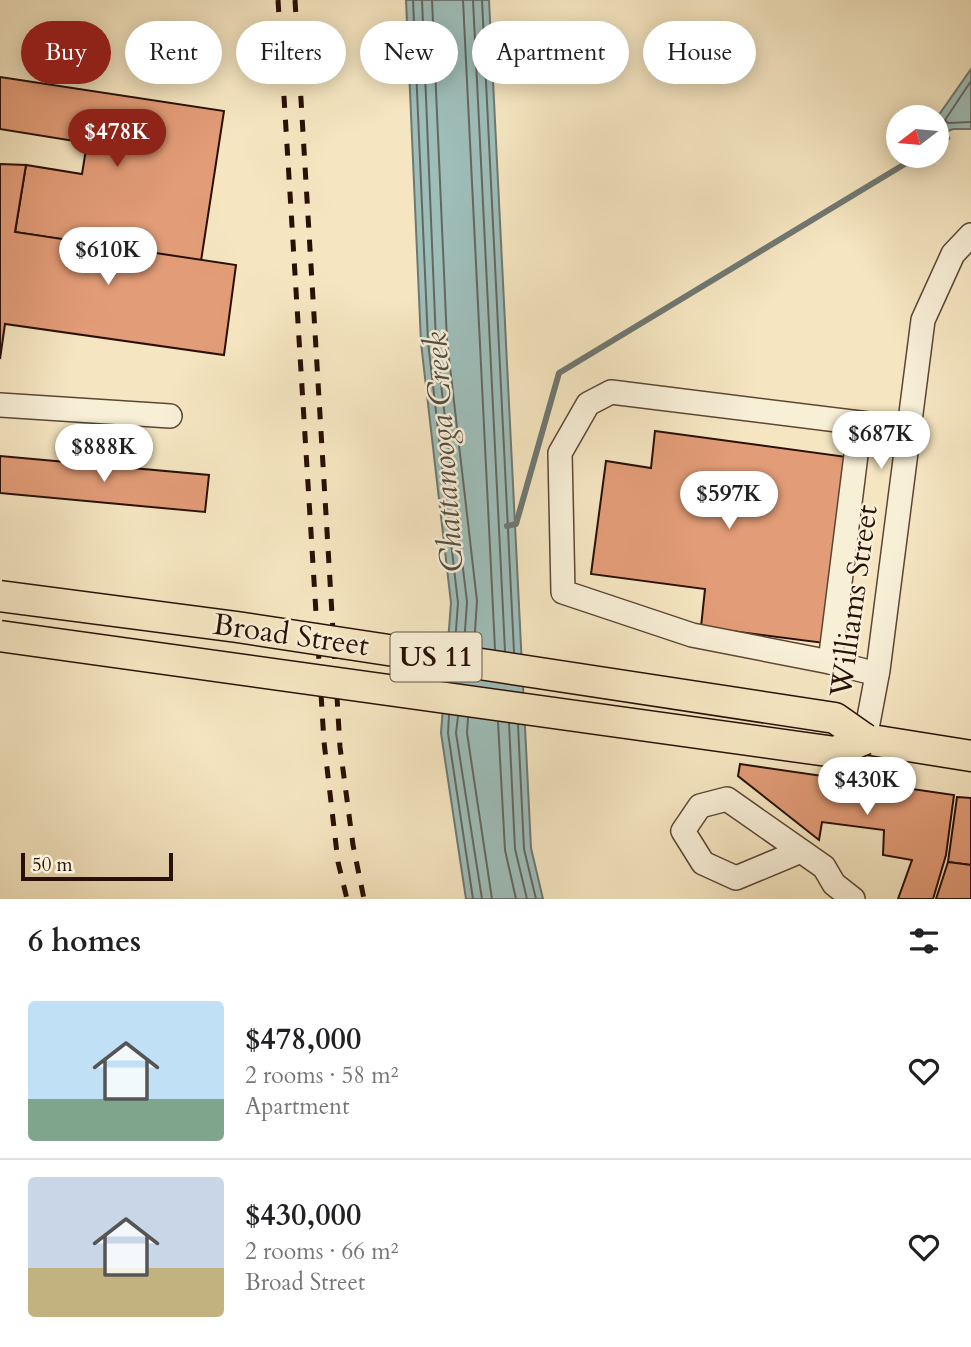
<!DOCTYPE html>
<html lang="en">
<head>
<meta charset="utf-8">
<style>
  body { margin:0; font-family:Cardo,serif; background:#f2f2f2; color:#202124; height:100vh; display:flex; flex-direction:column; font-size:26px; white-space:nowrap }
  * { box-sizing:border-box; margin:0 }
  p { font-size:23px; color:#757577 }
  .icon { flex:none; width:38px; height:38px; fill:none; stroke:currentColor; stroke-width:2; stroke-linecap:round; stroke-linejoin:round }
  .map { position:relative; height:899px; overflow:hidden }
  .side { display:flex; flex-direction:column; background:#fff; flex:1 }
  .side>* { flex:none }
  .top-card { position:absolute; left:21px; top:21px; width:929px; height:63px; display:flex; gap:14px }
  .needle { width:46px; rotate:254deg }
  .controls { position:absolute; left:886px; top:105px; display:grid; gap:14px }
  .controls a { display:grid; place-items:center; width:63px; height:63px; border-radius:50%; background:#fff; box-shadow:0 4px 18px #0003; font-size:35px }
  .scale { position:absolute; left:21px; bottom:18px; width:152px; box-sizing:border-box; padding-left:7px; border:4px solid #291006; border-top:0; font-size:19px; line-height:24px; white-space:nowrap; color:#291006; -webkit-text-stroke:5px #f8efd7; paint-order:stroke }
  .price { position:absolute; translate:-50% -60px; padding:0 16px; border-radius:24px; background:#fff; color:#222; font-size:23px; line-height:46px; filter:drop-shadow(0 2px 4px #0008) }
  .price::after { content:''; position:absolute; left:50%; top:42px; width:21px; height:16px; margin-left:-10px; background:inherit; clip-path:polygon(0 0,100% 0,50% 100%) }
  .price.on { background:#8f2418; color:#fff }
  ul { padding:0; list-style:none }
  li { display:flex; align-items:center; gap:21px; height:175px; padding:0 28px }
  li+li { border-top:2px solid #e0e0e0 }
  li span { display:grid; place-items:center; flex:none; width:196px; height:140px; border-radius:7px; color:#555 }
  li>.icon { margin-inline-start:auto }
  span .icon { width:84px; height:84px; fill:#fffc; stroke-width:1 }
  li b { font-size:30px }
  h2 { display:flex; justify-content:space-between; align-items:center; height:84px; padding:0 28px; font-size:30px }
  .tag { padding:0 24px; border-radius:32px; background:#fff; box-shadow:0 4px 18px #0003; font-size:24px; line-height:63px }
  .tag.on { background:#8f2418; color:#fff }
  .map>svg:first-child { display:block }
  .water { fill:#9ebeba; stroke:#6f7872; stroke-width:2 }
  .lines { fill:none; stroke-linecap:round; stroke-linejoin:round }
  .shore { stroke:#646760; stroke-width:2 }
  .stream { stroke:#6f7872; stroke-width:6 }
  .building { fill:#e29c77; stroke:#291006; stroke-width:2 }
  .minor-casing { stroke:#5c4635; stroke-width:26 }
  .major-casing { stroke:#291006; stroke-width:33 }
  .minor { stroke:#f8efd7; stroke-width:23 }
  .major { stroke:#f5e6c1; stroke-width:30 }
  .rail { stroke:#291006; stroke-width:5; stroke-dasharray:12 12; stroke-linecap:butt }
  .major-bridge-casing { stroke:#291006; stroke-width:33; stroke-linecap:butt }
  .major-bridge { stroke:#f5e6c1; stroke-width:30 }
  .labels { text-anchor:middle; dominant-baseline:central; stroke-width:5; stroke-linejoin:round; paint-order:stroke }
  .shield { fill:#f8efd7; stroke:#675345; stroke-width:2 }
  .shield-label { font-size:28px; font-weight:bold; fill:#291006 }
  .street-label { font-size:30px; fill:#291006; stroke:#f8efd7 }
  .water-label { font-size:32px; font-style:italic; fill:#524d45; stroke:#f8efd7 }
</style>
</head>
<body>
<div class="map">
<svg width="971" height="899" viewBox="0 0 971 899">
  <rect width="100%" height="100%" fill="#f5e6c1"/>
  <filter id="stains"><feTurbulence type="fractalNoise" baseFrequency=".00286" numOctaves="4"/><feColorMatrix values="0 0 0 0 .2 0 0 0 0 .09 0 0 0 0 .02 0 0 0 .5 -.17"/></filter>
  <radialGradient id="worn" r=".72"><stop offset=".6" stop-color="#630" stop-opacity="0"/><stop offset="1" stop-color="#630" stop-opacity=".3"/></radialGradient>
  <g class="water">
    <polygon points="406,0 489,0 531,848 543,899 466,899 441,733 451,603 421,343"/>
    <polygon points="971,69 971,129 953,129 936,136 936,119"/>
  </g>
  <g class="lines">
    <g class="shore">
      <polyline points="413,0 428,342 458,603 455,643"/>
      <polyline points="422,0 436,342 467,602 464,645"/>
      <polyline points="432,0 447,341 477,601 474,646"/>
      <polyline points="463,0 495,649"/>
      <polyline points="473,0 505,651"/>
      <polyline points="482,0 514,652"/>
      <polyline points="971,81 945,120 948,123 971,122"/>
      <polyline points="449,715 448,733 473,899"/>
      <polyline points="458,716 456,733 482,899"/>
      <polyline points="468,718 467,733 492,899"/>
      <polyline points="498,722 505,850 516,899"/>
      <polyline points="509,723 515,849 527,899"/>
      <polyline points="518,725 524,849 536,899"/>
    </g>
    <g class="stream">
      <polyline points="936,145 947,138"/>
      <polyline points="507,526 516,524 559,373 918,156"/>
    </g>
  </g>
  <g class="building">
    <polygon points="0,77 224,111 201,261 15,232 26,165 82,174 87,143 0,129"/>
    <polygon points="0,164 26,165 15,232 236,265 224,355 5,324 0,359"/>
    <polygon points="655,431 847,457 824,643 701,627 705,589 591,574 606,461 651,468"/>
    <polygon points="0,456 209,475 205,512 0,493"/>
    <polygon points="740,764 954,795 946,855 933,899 898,899 912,860 883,855 884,830 822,822 819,840 738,776"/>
    <polygon points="957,797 971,798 971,865 948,862"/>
    <polygon points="948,862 971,865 971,899 936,899"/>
  </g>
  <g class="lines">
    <defs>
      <g id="minor">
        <polyline points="0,405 170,416"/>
        <polyline points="830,662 860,423"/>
        <polyline points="877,674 830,662 692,635 563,592 560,453 588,404 611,392 909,429"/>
        <polyline points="865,739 878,670 923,320 953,254 971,235"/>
        <polyline points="801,851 736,878 703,863 683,831 700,806 727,799 824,867 834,884 853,899"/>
      </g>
      <polyline id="major" points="865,739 971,756"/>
    </defs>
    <use href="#minor" class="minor-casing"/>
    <use href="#major" class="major-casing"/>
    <use href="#minor" class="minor"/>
    <use href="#major" class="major"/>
    <g class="rail">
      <polyline points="278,0 324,742 338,862 347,899"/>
      <polyline points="295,0 340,747 353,845 364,899"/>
    </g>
    <defs>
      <g id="major-bridge">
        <polyline points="0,596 237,627 835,718 865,739"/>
        <polyline points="0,636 835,752 865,739"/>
      </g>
    </defs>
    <use href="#major-bridge" class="major-bridge-casing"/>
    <use href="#major-bridge" class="major-bridge"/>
  </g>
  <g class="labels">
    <rect class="shield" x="390.5" y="632.5" width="91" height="49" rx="5"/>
    <g class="shield-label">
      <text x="436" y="657">US 11</text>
    </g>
    <g class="street-label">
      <text transform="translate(854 601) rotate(-82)">Williams Street</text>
      <text transform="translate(291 635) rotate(8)">Broad Street</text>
    </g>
    <g class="water-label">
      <text transform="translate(444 452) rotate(-94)">Chattanooga Creek</text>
    </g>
  </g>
  <rect width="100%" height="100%" filter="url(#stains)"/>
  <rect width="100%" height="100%" fill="url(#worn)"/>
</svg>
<div class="controls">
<a><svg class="needle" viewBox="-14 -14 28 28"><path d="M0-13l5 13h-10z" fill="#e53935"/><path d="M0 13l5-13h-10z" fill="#757577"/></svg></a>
</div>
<div class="scale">50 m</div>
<b class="price on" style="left:117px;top:169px">$478K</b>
<b class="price" style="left:108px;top:287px">$610K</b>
<b class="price" style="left:881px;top:471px">$687K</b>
<b class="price" style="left:104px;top:484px">$888K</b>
<b class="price" style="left:729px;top:531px">$597K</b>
<b class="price" style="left:867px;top:817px">$430K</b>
<div class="top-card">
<a class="tag on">Buy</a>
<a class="tag">Rent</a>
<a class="tag">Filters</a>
<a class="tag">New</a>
<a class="tag">Apartment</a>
<a class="tag">House</a>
</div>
</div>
<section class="side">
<h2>6 homes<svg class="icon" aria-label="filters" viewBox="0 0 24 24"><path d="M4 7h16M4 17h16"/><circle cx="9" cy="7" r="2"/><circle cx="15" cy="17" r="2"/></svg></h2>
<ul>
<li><span style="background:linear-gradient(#bfe0f5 70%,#7fa58c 0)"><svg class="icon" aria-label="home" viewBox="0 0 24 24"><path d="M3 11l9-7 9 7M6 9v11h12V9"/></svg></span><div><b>$478,000</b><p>2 rooms · 58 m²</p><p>Apartment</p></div><svg class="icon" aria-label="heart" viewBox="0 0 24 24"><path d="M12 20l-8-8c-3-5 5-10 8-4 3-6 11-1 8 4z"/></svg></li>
<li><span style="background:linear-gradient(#c9d6e8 65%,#c2b280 0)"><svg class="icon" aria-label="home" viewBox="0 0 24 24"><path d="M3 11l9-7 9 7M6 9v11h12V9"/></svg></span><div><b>$430,000</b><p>2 rooms · 66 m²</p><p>Broad Street</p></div><svg class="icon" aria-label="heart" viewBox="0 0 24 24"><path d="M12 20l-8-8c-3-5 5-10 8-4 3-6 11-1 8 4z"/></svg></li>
</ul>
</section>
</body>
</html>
